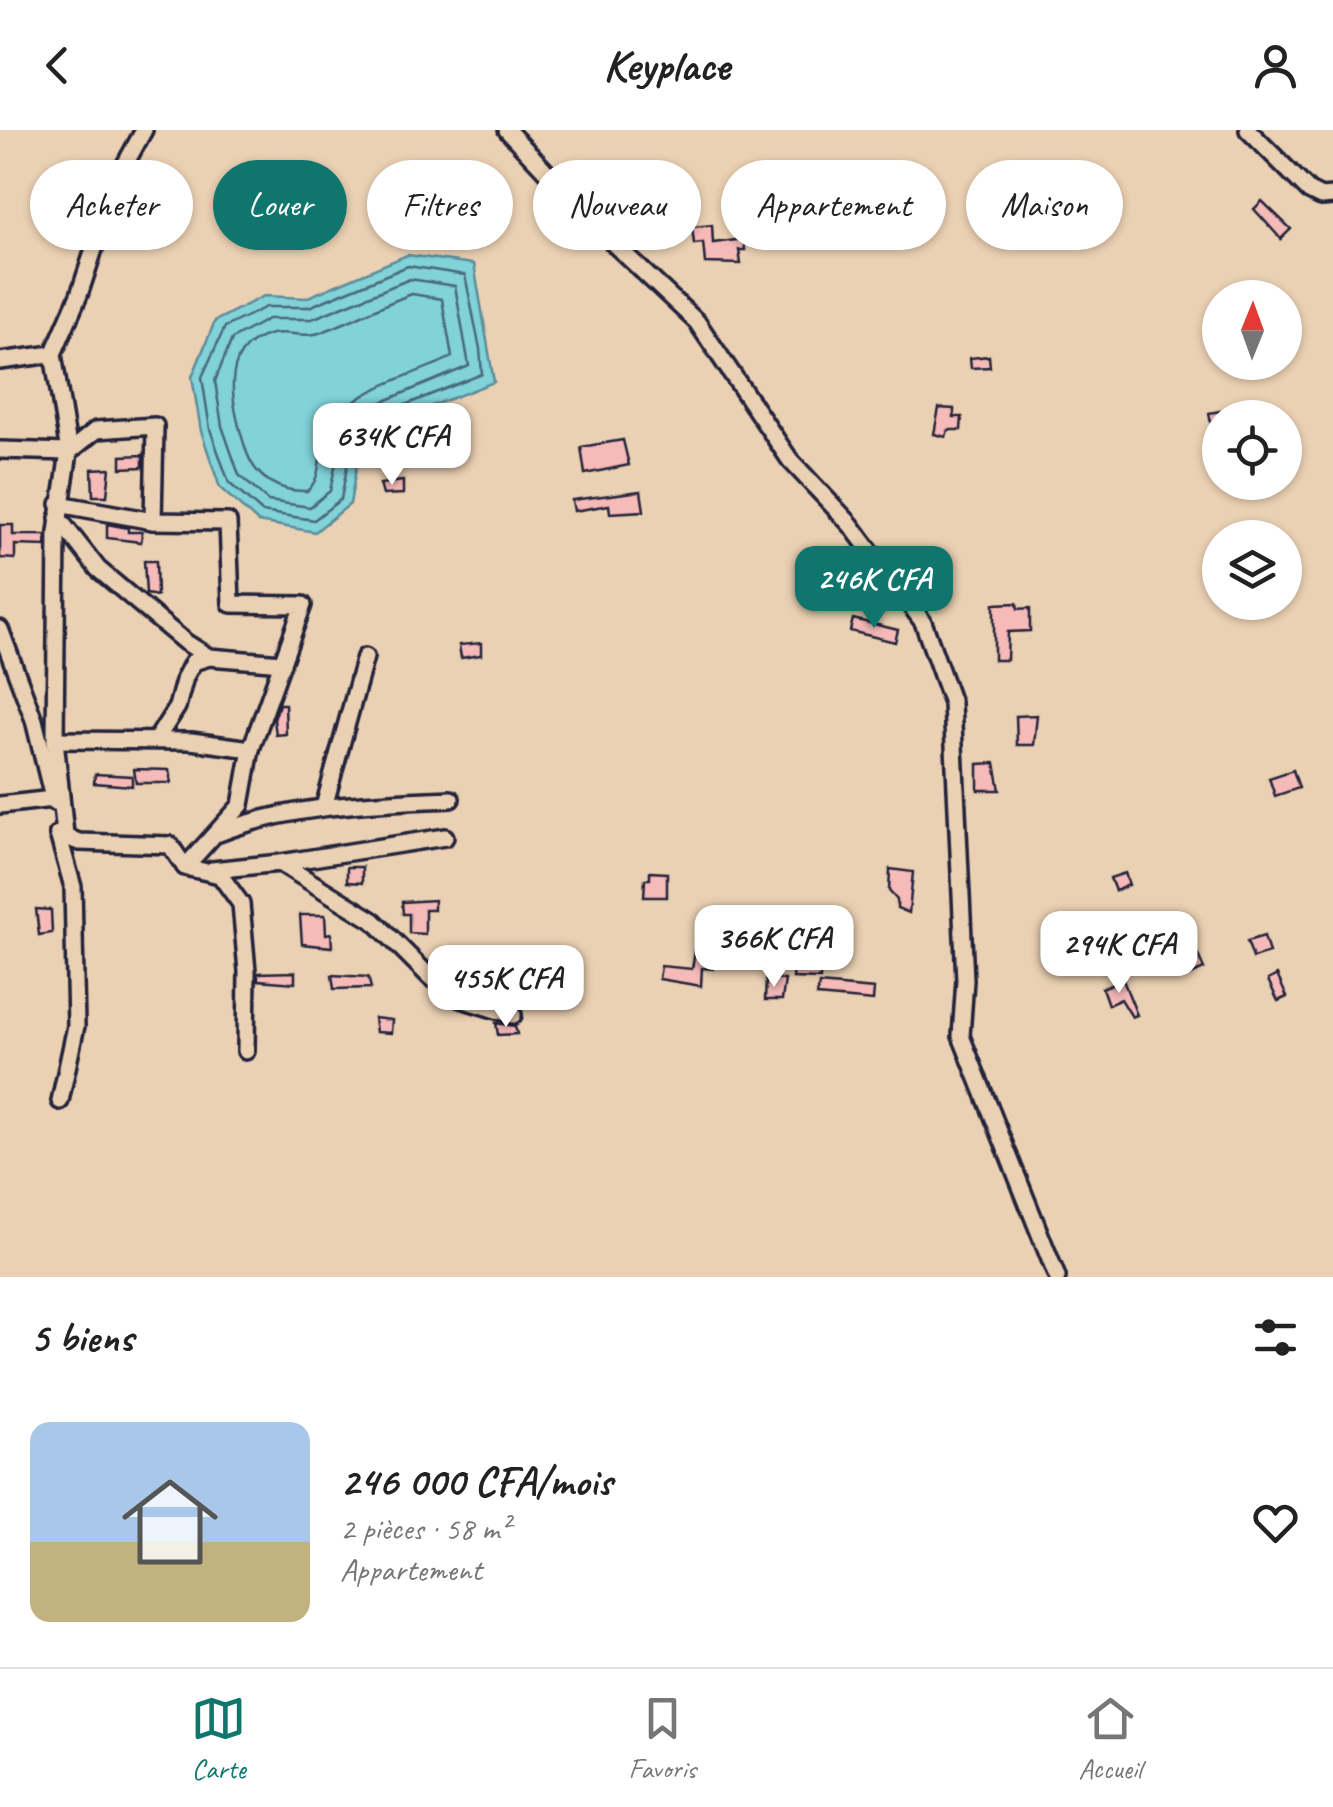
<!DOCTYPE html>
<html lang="fr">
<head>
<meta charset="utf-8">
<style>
  body { margin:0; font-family:Caveat,sans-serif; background:#f6f6f6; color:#222; height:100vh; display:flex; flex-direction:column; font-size:38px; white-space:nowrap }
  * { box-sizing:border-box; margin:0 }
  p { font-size:32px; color:#767676 }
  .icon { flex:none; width:55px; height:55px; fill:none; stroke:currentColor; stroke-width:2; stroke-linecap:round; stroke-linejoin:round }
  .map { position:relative; height:1147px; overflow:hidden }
  .drawer { display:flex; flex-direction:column; background:#fff; flex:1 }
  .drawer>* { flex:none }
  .hud { position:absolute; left:30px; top:30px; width:1275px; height:90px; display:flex; gap:20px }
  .needle { width:65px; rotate:1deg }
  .buttons { position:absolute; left:1202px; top:150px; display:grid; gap:20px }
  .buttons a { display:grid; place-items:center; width:100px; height:100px; border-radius:50%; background:#fff; box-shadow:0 2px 8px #0004; font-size:50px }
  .price { position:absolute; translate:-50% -85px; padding:0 22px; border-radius:20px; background:#fff; color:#222; font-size:32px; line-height:65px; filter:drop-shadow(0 2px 5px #0008) }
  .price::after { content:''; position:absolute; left:50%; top:60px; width:30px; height:22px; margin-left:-15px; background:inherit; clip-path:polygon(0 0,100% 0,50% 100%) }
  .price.current { background:#0f766e; color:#fff }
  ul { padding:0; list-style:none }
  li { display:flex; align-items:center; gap:30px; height:250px; padding:0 30px }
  li span { display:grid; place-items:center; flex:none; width:280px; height:200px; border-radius:20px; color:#555 }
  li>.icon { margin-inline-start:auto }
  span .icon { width:120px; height:120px; fill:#fffc; stroke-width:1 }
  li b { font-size:42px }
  h2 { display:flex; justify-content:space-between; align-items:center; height:120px; padding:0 30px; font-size:42px }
  .pill { padding:0 35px; border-radius:45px; background:#fff; box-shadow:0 2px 8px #0004; font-size:35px; line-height:90px }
  .pill.current { background:#0f766e; color:#fff }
  header { display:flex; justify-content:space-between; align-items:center; height:130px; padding:0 30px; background:#fff; font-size:45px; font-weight:700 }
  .tabs { display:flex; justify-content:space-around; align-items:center; height:140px; border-top:2px solid #e0e0e0; background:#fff; font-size:28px; color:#767676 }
  .tabs a { display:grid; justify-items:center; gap:5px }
  .tabs .current { color:#0f766e }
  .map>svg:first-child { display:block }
  .water { fill:#81d2d9; stroke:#5b8c9a; stroke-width:2.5 }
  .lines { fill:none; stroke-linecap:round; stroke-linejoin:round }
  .shore { stroke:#48687a; stroke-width:2.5 }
  .building { fill:#f6bab8; stroke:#22223b; stroke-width:2.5 }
  .minor-casing { stroke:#22223b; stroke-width:22 }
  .minor { stroke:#ebd1b3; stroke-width:15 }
</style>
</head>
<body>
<header><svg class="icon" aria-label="back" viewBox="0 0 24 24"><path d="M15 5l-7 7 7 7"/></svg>Keyplace<svg class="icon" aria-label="person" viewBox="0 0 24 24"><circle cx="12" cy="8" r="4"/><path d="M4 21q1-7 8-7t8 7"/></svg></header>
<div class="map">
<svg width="1333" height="1147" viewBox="0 0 1333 1147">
  <rect width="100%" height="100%" fill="#ebd1b3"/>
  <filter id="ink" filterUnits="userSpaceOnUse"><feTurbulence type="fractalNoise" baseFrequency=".01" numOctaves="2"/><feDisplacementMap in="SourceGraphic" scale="20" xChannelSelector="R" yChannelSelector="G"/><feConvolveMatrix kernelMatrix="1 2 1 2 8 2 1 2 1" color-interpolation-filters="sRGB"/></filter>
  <g filter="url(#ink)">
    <polygon class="water" points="407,125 474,134 494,252 390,292 359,321 350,374 315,402 258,392 220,358 201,301 192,247 215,191 264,166 306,168"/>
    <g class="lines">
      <g class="shore">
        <polygon points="408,136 465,145 480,219 482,244 383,284 351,316 341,369 314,390 262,382 229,353 210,299 202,247 225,197 266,177 309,177"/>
        <polygon points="410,149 455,156 469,236 375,275 341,309 330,361 310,377 268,371 239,345 222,296 215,251 232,209 268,189 312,189"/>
        <path d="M412,164L442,169L452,227C409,249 353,255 327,303C316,322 324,347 307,361C280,362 256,349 247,323C234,284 214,217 272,204C288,201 303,208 319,203C351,192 380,175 412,164Z"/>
      </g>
    </g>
    <g class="building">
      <polygon points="1262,71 1291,99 1281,109 1254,79"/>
      <polygon points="712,95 713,113 744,109 745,120 739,120 741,134 705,133 703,113 694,114 692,97"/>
      <polygon points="989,226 990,237 971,238 970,228"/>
      <polygon points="939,278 954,279 954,287 962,287 961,300 948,300 946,307 934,304"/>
      <polygon points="1220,281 1220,313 1215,314 1209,283"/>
      <polygon points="623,310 629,335 585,344 581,317"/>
      <polygon points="143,325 143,337 121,338 121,326"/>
      <polygon points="110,338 107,366 93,366 92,339"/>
      <polygon points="403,351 403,364 383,365 380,354"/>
      <polygon points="641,361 644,381 610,383 609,375 574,381 572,370"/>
      <polygon points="107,394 128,398 128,402 142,402 141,412 107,408"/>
      <polygon points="0,395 13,395 13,405 46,405 46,416 15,415 15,429 0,428"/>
      <polygon points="144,431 156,431 157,466 146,464"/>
      <polygon points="1017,473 1018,479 1030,478 1030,501 1008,502 1007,530 994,530 994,474"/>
      <polygon points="853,489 898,500 895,512 850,501"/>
      <polygon points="481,513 481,525 461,528 459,515"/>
      <polygon points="279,574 285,574 286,604 276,605 274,590"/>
      <polygon points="1037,585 1034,615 1017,615 1016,586"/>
      <polygon points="995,633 1000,660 978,660 978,634"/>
      <polygon points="134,639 169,640 171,653 136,653"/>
      <polygon points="1293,640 1299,658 1275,666 1269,648"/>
      <polygon points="95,644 132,646 132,656 94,653"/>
      <polygon points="347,737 362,737 362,753 347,752"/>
      <polygon points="890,739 913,742 909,783 897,778 897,770 889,761"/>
      <polygon points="650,742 667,743 667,767 644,767 645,749 650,749"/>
      <polygon points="1125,743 1129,755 1115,761 1110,748"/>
      <polygon points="434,770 434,780 425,780 425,804 409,803 409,784 403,784 402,772"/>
      <polygon points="36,779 51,780 52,803 39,805"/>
      <polygon points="300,785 325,785 326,804 331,803 332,817 302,814"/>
      <polygon points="1264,806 1269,823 1253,828 1247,811"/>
      <polygon points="705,814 716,816 713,839 702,838 701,856 659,849 661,836 692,839 696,815"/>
      <polygon points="806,814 821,815 820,849 793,848 794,835 805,835"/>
      <polygon points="1194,816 1204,839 1191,845 1180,822"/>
      <polygon points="557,824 575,825 573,865 557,863"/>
      <polygon points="295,842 295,853 258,850 258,843"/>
      <polygon points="332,845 368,847 371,858 334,859"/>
      <polygon points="1277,845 1287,867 1278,871 1268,850"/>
      <polygon points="766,849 785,850 782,870 765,870"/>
      <polygon points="1123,850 1137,885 1132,887 1121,869 1108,875 1102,858"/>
      <polygon points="819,854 874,859 873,871 817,866"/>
      <polygon points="374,888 392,890 391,903 376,902"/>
      <polygon points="496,893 515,896 517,904 498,905"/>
    </g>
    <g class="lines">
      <defs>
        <g id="minor">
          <polyline points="507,0 615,115 697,192 790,330 851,395 923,492 952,573 965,850 961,906 1057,1147"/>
          <polyline points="1248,0 1309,61 1321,67 1333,66"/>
          <polyline points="0,231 53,224"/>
          <polyline points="0,320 69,322 96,300 155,296 153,391 228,392 231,474 303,475 251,619 241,675 185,737"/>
          <polyline points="59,374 153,391"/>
          <polyline points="58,388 98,439 185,512 209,527 282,533"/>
          <polyline points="0,499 34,590 54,672"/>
          <polyline points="55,610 191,611 251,619"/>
          <polyline points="156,610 177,577 185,547 193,532 209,527"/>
          <polyline points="0,675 53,669"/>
          <polyline points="324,677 365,527"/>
          <path d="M219,703C294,674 372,673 451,669"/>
          <polyline points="58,704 79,712 170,715 185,737 220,745 241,774 247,841 246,921"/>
          <polyline points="280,733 445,707"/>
          <polyline points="212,740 280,733 374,791 430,847 461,869 513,885"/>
          <polyline points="60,971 76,896 73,757 58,704 65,704 55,610 57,402 69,322 53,224 79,165 117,49 144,0"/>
        </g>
      </defs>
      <use href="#minor" class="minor-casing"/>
      <use href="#minor" class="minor"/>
    </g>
  </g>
</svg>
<div class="buttons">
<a><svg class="needle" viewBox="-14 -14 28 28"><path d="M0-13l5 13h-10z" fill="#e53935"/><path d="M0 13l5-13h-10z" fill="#767676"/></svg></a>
<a><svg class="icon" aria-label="locate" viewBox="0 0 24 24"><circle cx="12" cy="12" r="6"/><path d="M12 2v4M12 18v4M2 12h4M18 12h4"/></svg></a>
<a><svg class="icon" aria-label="layers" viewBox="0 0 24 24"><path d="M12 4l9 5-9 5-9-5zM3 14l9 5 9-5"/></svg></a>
</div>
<b class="price" style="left:392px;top:358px">634K CFA</b>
<b class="price current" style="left:874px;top:501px">246K CFA</b>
<b class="price" style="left:774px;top:860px">366K CFA</b>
<b class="price" style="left:1119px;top:866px">294K CFA</b>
<b class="price" style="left:506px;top:900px">455K CFA</b>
<div class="hud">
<a class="pill">Acheter</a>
<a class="pill current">Louer</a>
<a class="pill">Filtres</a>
<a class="pill">Nouveau</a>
<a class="pill">Appartement</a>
<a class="pill">Maison</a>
</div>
</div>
<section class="drawer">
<h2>5 biens<svg class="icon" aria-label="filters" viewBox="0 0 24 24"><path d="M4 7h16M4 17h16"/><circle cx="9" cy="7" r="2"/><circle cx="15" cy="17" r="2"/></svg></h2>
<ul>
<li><span style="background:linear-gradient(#a9c7e8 60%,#c2b280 0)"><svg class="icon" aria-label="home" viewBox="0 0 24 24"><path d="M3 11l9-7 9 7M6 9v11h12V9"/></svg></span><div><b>246 000 CFA/mois</b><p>2 pièces · 58 m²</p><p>Appartement</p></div><svg class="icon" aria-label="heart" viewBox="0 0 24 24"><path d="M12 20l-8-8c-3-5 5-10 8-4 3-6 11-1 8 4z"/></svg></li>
</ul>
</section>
<nav class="tabs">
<a class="current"><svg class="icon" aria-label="map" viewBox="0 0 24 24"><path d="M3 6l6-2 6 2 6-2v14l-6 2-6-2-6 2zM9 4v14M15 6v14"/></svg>Carte</a>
<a><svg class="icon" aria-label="saved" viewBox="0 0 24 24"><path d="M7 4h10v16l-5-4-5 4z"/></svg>Favoris</a>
<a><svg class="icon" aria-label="home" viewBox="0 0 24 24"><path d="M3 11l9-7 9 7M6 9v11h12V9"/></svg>Accueil</a>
</nav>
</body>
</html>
